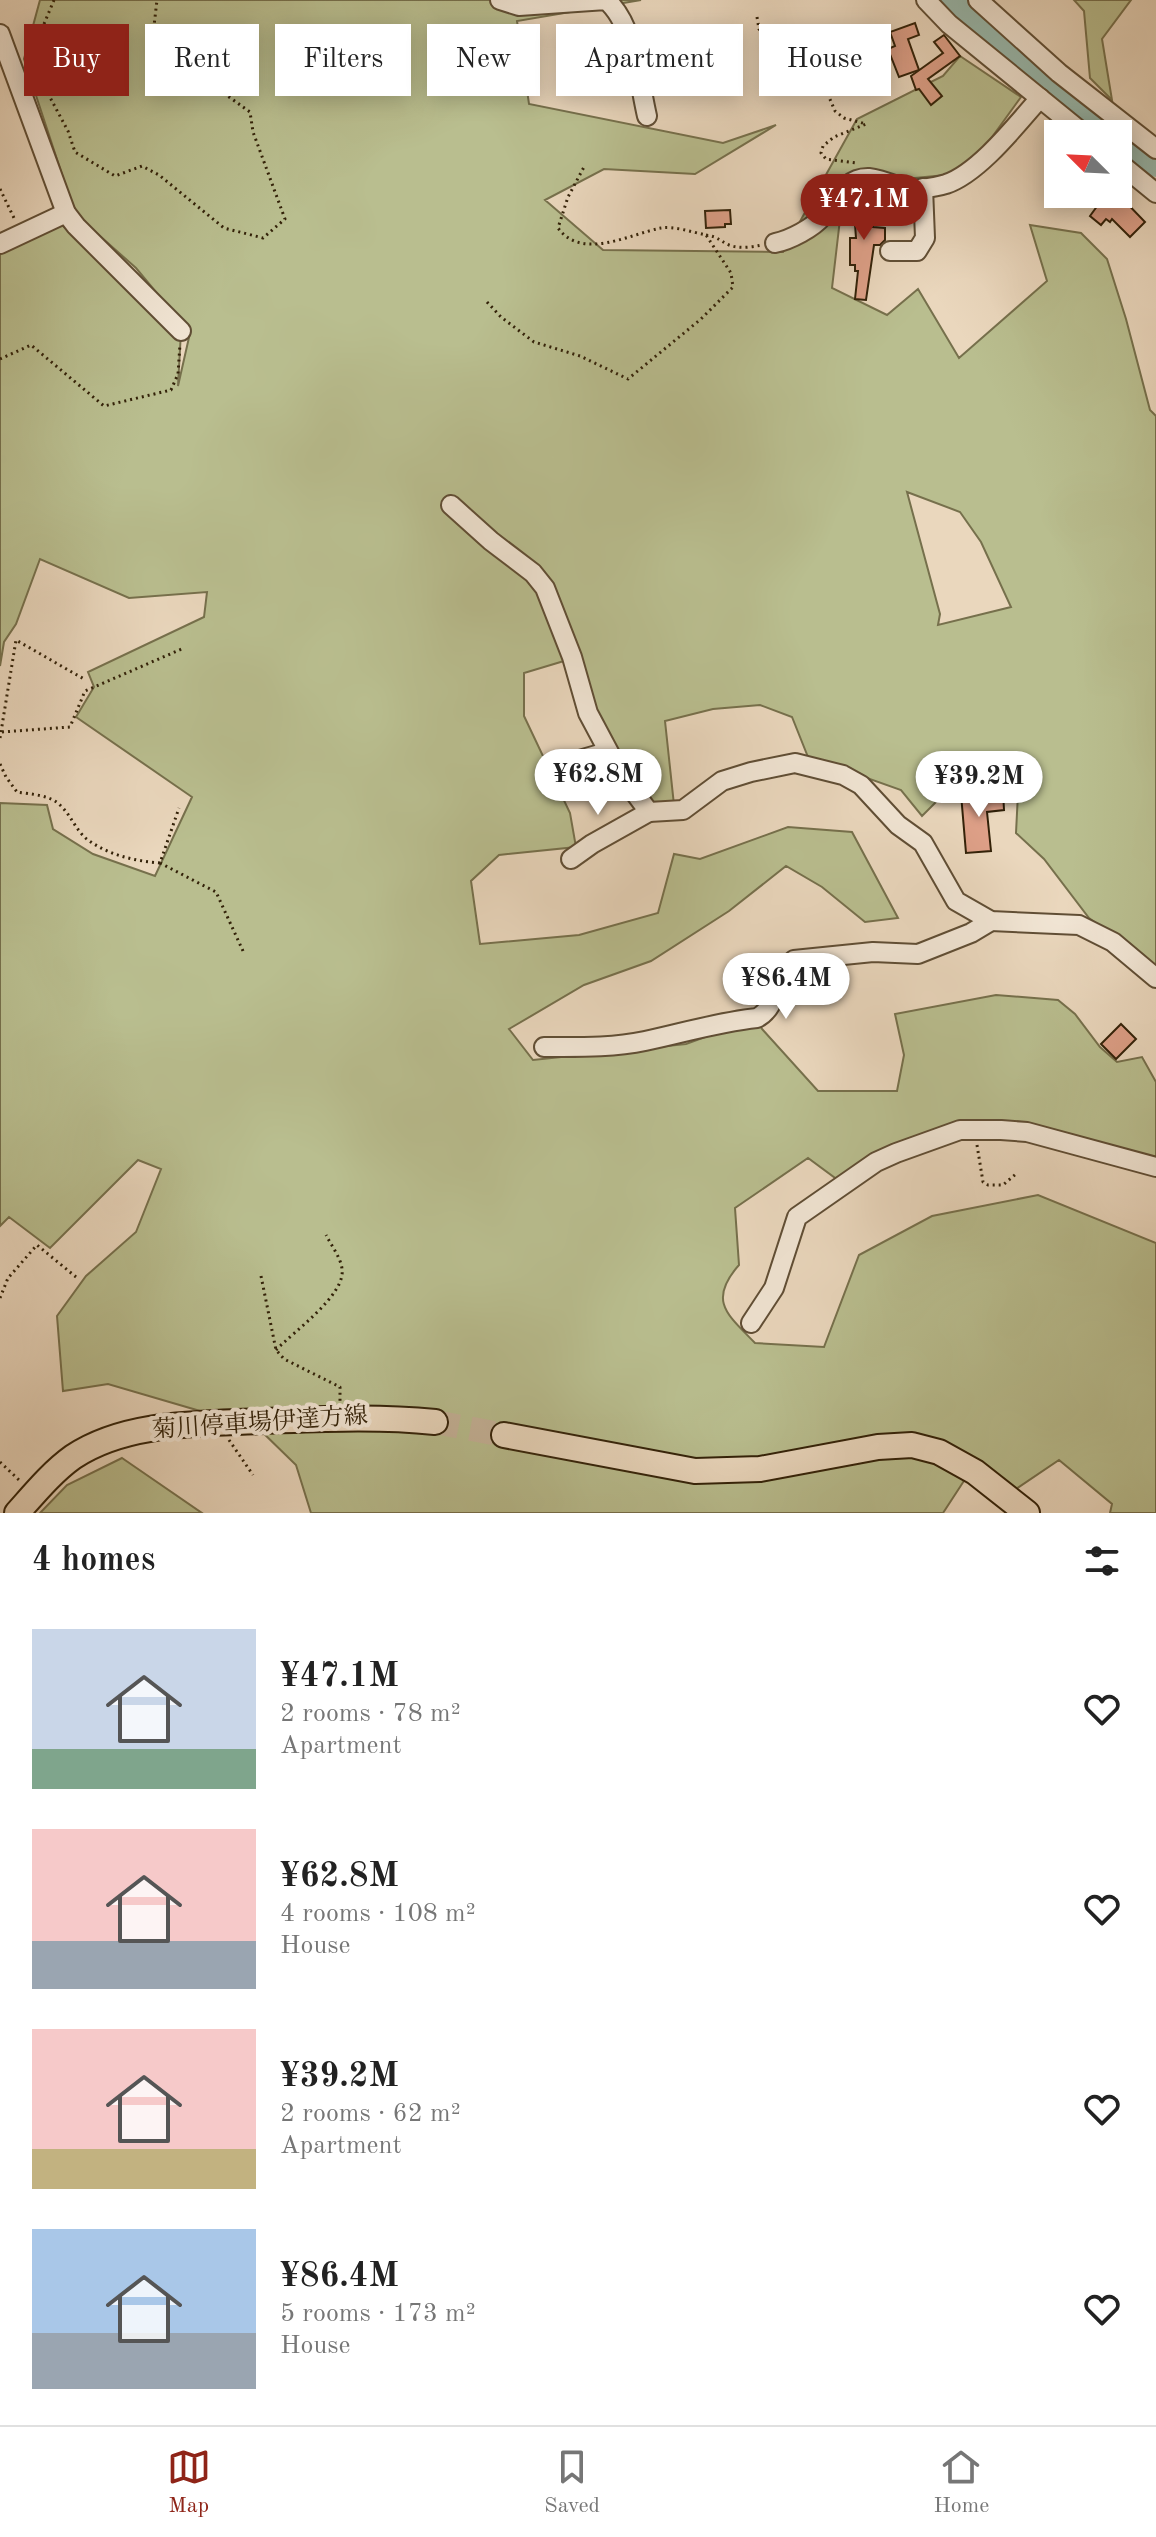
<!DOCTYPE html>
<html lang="en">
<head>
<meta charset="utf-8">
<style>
  body { margin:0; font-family:"Old Standard TT","Noto Serif JP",serif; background:#f6f6f6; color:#222; height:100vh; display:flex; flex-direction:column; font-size:30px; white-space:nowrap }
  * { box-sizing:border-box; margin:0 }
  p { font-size:26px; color:#767676 }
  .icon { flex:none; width:44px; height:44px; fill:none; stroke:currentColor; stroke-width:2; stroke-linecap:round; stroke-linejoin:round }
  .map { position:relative; height:1513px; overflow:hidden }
  .panel { display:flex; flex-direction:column; background:#fff; flex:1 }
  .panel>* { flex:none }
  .guide { position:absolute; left:24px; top:24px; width:1108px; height:72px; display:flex; gap:16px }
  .needle { width:52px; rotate:294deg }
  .fabs { position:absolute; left:1044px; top:120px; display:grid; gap:16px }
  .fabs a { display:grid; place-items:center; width:88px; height:88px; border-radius:0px; background:#fff; box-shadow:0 4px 20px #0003; font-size:40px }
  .price { position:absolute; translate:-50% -68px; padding:0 18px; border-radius:28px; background:#fff; color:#222; font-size:26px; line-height:52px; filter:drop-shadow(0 2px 4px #0008) }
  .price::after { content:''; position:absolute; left:50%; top:48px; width:24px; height:18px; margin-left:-12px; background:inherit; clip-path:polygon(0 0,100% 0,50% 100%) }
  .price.active { background:#8f2418; color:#fff }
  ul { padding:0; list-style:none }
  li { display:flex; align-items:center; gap:24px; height:200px; padding:0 32px }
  li span { display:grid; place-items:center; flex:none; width:224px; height:160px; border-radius:0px; color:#555 }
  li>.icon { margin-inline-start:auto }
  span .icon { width:96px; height:96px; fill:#fffc; stroke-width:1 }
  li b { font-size:34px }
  h2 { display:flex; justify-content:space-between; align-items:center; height:96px; padding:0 32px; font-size:34px }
  .chip { padding:0 28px; border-radius:0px; background:#fff; box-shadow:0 4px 20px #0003; font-size:28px; line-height:72px }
  .chip.active { background:#8f2418; color:#fff }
  .dock { display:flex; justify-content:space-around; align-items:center; height:112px; border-top:2px solid #e0e0e0; background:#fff; font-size:22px; color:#767676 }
  .dock a { display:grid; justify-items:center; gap:4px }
  .dock .active { color:#8f2418 }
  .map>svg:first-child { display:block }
  .green { fill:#b9be8f; stroke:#76704c; stroke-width:2; fill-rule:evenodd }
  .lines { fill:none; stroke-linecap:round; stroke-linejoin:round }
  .river { stroke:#98baaf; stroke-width:26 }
  .building { fill:#dea088; stroke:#322108; stroke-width:2 }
  .major-tunnel { stroke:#c5b399; stroke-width:24; stroke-dasharray:24 12; stroke-linecap:butt }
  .minor-casing { stroke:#604e35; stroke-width:22 }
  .major-casing { stroke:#322108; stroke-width:28 }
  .path { stroke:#322108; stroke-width:3; stroke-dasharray:2 4; stroke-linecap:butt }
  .minor { stroke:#f1e5d4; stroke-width:18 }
  .major { stroke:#ead7bd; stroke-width:24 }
  .labels { text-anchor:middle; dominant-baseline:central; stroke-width:8; stroke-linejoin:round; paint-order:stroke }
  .street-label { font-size:24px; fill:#322108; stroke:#f1e5d4 }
</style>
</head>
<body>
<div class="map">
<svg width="1156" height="1513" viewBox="0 0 1156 1513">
  <rect width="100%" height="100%" fill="#ead7bd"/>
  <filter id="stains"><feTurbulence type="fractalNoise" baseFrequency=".0025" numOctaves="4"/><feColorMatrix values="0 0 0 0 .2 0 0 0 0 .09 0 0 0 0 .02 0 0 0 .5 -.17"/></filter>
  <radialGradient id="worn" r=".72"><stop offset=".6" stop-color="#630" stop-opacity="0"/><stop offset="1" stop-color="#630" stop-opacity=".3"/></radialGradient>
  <g class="green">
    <path d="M40,0H641L517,21L529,104L723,143L776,125L695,174L604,169L545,200L603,250L783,252L857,119L943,76L960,56L1021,97L966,173L844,185L832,288L887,315L918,289L959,358L1047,281L1030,225L1081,233L1107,259L1126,319L1150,410L1156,416V967L1089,918L1044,859L1016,833L1018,793L996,780L953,785L922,816L901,790L808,757L792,717L760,705L713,709L665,721L674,805L666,807L647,799L618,755L564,661L524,673V716L570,813L576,847L499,855L471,881L480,944L579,935L658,913L674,854L700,859L788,827L852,832L898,918L865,922L822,887L786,866L729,911L651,961L584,985L509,1029L533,1060L686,1044L757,1018L762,1029L818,1091H897L904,1055L895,1014L996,995L1058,1000L1075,1014L1100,1047L1117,1062L1142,1057L1156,1082V1164L975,1130L842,1183L808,1158L735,1208L739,1265C707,1301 728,1315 755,1343L824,1347L859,1255L932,1216L1038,1195L1156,1243V1513H1110L1112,1504L1059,1460L1013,1491L973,1467L943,1513H311L296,1465L258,1428L108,1384L63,1391L57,1316L86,1276L136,1232L161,1169L138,1160L50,1248L9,1217L0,1226V803L47,805L53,829L93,854L155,876L192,797L76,717L94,687L88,672L204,617L207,592L129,598L40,559L16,624L4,642L0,666V254L61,224L181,331L178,386L190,333L136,268L75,214L24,59ZM907,492L960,512L981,542L1011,607L938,625L940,614Z"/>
    <polygon points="1074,0 1131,0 1102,39 1112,100 1090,78 1084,11"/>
    <polygon points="122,1458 202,1513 40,1513 67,1485"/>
  </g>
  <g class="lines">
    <g class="river">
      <polyline points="951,0 1008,51 1117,134"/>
      <polyline points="1118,135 1156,164"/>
    </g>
  </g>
  <g class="building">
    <polygon points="915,23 919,35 908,39 919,70 899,77 888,49 895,46 890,32"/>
    <polygon points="944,35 960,56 928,79 942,96 931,105 919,89 916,90 911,76 943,53 934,42"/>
    <polygon points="869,190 871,190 873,227 885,228 885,240 880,245 874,245 866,300 855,299 858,271 855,271 855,265 850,265 850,238 856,238 853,197"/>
    <polygon points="1106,194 1118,194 1145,222 1130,237 1112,219 1110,222 1106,219 1101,225 1090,216"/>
    <polygon points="730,210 731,224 725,224 725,227 706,228 705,211"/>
    <polygon points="1003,791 1004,810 987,812 991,851 966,853 961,794"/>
    <polygon points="1121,1024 1136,1039 1116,1059 1101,1044"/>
  </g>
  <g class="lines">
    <polyline class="major-tunnel" points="435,1422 504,1435"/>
    <defs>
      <g id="minor">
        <path d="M500,0L519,6L606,0C634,23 639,82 647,116"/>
        <polyline points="926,0 949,24 1084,134"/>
        <polyline points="978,0 1059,73 1156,149"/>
        <polyline points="0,34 66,213 76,226 181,331"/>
        <polyline points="1118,162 1156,193"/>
        <path d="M885,199C909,187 923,191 946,184C979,173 1017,124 1040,98"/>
        <path d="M775,243C790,240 813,228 823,216C836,201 845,177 869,178C880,179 894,185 905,189"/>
        <polyline points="0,244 66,213"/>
        <polyline points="890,251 917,251 925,238 923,188"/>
        <polyline points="451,505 491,541 533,573 545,588 572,657 588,713 620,773 649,812 683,810 722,781 751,772 795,763 843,775 861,785 898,825 923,843 956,901 991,921 1079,925 1113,942 1156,978"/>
        <polyline points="569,763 607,752"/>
        <polyline points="571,859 592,844 649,812"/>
        <path d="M544,1047C578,1047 612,1048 645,1041C683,1033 718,1022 757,1018C779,1007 775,974 794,960L873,952L918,954L971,933L991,921"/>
        <polyline points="751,1323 774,1288 797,1217 876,1162 896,1153 960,1130 1001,1130 1027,1132 1156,1167"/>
      </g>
      <g id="major">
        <polyline points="504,1435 695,1471 760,1469 878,1447 912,1445 939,1452 975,1472 1027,1513"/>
        <path d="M17,1513C34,1494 52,1472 73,1457C127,1421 202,1424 264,1421C321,1419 377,1416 435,1422"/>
      </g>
    </defs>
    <use href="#minor" class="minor-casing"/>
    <use href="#major" class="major-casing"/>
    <g class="path">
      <polyline points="54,0 44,24 46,90 68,131 75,152 115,176 142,166 159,175 224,228 263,238 285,219 253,132 250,112 211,84 169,69 156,56 154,26 157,0"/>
      <polyline points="757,17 759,29 780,53 823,83 835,111 844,118 866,124 834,137 823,146 821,153 826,159 856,163"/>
      <polyline points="0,189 14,218"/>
      <path d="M706,235C719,237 718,240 729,245C739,249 752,247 762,245"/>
      <path d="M487,302L501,317L534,342L580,356L628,379L701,319L733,287L731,273L706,235C692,232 674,226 661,228C630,234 582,261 558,228L568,197L584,167"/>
      <polyline points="0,359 31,345 104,406 171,390 178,374 180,344"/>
      <polyline points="2,732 70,727 85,691 184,648"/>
      <polyline points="0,738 16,640 84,679"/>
      <path d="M0,764L6,777L17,792C30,794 50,795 60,805C71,815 76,831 88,840C109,855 134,861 160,863L179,808"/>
      <polyline points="160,863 216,892 243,951"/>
      <polyline points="977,1145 983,1182 988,1185 1003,1185 1017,1173"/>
      <polyline points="261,1276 276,1350 284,1359 340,1387 340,1402"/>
      <polyline points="0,1298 8,1278 37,1245 76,1277"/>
      <path d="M276,1350C293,1332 346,1295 342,1269C341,1258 331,1245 326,1235"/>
      <polyline points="229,1440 253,1475"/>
      <polyline points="0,1462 19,1480"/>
    </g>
    <use href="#minor" class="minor"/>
    <use href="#major" class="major"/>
  </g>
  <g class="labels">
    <g class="street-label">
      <text transform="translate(260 1424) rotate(-4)">菊川停車場伊達方線</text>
    </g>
  </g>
  <rect width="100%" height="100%" filter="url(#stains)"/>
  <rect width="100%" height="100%" fill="url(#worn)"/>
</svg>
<div class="fabs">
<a><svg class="needle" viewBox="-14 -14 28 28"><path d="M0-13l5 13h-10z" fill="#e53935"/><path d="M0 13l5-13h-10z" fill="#767676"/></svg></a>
</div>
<b class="price active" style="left:864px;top:242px">¥47.1M</b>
<b class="price" style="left:598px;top:817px">¥62.8M</b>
<b class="price" style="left:979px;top:819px">¥39.2M</b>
<b class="price" style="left:786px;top:1021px">¥86.4M</b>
<div class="guide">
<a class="chip active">Buy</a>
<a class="chip">Rent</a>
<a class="chip">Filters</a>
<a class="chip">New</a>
<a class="chip">Apartment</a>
<a class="chip">House</a>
</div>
</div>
<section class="panel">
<h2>4 homes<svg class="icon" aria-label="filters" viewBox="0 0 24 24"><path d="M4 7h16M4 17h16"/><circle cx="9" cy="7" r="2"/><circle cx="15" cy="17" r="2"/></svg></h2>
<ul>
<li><span style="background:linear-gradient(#c9d6e8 75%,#7fa58c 0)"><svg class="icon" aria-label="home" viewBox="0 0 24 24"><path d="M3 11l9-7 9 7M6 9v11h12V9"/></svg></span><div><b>¥47.1M</b><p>2 rooms · 78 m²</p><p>Apartment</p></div><svg class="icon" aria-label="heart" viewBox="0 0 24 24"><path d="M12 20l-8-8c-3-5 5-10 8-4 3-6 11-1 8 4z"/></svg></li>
<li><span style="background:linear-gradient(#f6c9c9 70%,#9aa5b1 0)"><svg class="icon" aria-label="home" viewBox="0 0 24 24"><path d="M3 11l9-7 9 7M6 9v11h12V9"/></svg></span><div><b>¥62.8M</b><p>4 rooms · 108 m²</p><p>House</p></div><svg class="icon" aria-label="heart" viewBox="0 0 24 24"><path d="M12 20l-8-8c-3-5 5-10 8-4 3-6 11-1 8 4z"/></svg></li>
<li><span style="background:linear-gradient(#f6c9c9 75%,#c2b280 0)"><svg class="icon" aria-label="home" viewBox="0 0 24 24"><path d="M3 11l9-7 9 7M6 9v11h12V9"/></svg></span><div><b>¥39.2M</b><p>2 rooms · 62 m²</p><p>Apartment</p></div><svg class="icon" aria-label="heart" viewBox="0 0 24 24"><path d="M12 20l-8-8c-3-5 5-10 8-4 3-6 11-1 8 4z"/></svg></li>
<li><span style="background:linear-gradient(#a9c7e8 65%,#9aa5b1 0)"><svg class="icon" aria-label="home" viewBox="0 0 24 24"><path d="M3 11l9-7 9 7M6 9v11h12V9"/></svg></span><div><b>¥86.4M</b><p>5 rooms · 173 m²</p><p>House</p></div><svg class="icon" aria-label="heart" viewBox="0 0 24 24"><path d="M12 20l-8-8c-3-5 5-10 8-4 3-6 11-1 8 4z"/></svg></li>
</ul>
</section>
<nav class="dock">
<a class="active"><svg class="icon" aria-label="map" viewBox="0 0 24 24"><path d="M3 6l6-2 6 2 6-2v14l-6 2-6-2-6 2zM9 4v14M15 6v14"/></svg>Map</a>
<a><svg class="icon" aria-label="saved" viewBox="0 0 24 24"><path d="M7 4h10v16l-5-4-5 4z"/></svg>Saved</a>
<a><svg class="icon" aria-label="home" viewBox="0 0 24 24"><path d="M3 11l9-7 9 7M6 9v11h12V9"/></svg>Home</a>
</nav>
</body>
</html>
